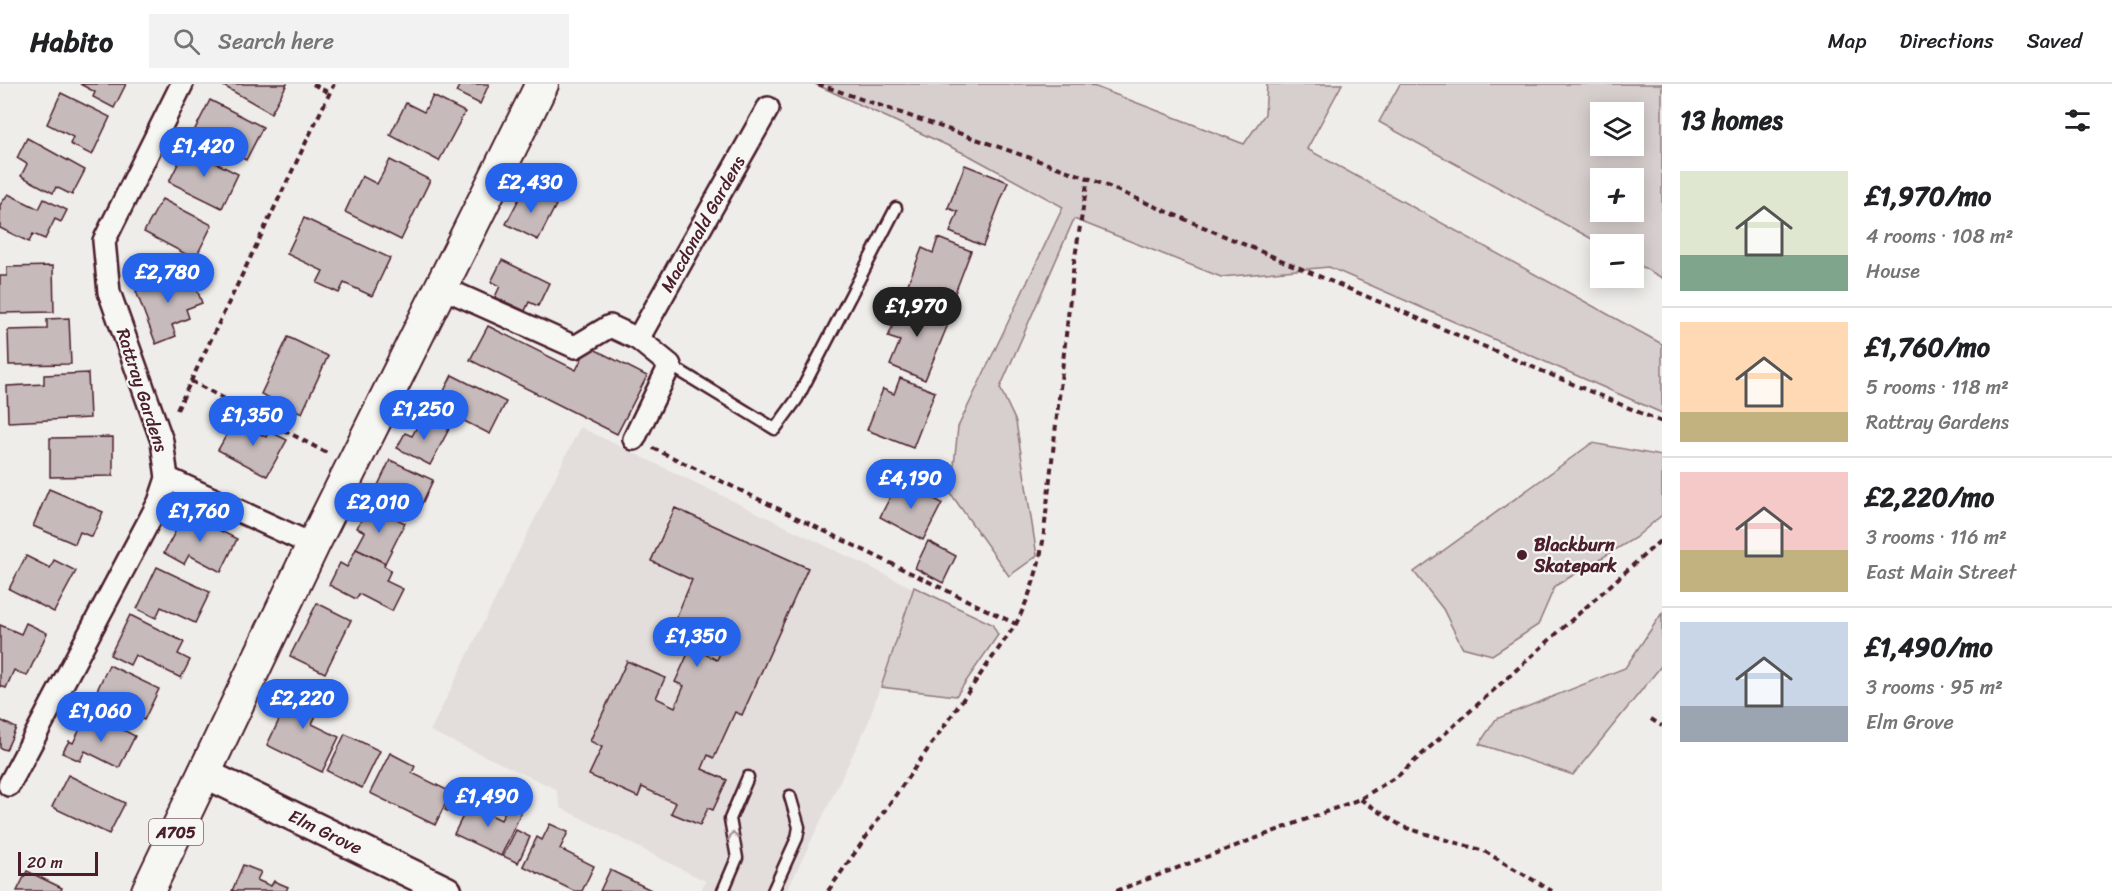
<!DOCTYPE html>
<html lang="en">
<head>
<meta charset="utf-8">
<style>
  body { margin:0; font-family:Sriracha,sans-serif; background:#f2f2f2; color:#202124; height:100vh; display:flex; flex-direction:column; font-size:22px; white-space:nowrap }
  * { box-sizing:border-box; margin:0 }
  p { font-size:20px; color:#757577 }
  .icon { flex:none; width:33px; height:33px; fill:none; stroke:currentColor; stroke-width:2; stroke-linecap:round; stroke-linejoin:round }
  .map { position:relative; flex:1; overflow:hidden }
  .side { display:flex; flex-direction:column; background:#fff; width:450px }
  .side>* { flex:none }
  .controls { position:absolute; left:1590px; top:18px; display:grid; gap:12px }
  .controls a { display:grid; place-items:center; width:54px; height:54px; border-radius:0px; background:#fff; box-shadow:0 3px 15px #0003; font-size:30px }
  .scale { position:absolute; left:18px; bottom:15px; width:80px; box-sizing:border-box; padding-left:6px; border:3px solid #4a1f2b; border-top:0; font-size:16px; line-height:21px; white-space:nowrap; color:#4a1f2b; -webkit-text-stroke:4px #f6f6f2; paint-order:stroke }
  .price { position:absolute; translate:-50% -51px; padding:0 14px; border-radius:21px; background:#2563eb; color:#fff; font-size:20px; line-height:39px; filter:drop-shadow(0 2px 3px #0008) }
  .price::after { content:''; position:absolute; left:50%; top:36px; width:18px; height:14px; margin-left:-9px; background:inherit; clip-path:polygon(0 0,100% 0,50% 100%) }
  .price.current { background:#222; color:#fff }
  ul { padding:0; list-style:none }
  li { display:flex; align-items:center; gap:18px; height:150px; padding:0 18px }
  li+li { border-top:2px solid #e0e0e0 }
  li span { display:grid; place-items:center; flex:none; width:168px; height:120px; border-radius:0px; color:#555 }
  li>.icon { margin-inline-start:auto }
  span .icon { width:72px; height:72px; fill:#fffc; stroke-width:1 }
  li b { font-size:26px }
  h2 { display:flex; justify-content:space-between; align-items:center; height:72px; padding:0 18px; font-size:26px }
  header { display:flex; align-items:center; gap:36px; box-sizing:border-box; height:84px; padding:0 30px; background:#fff; border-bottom:2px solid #e0e0e0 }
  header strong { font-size:28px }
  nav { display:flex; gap:33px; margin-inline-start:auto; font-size:21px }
  .search { width:420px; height:54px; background:#f2f2f2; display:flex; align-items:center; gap:15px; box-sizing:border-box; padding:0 21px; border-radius:0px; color:#757577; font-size:22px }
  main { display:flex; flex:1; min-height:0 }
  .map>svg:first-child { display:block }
  .built { fill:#e3dedc }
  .green { fill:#d7cfce; stroke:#90777c; stroke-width:1.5; fill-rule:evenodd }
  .building { fill:#c6babb; stroke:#4a1f2b; stroke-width:1.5 }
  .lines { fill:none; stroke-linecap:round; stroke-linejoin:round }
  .lane-casing { stroke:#4a1f2b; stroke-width:15 }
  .street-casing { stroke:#4a1f2b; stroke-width:26 }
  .secondary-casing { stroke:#4a1f2b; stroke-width:33 }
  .primary-casing { stroke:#4a1f2b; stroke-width:36 }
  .path { stroke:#4a1f2b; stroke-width:4; stroke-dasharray:6 4.5; stroke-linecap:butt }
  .lane { stroke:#f6f6f2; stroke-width:10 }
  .street { stroke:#f6f6f2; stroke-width:21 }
  .secondary { stroke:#f6f6f2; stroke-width:28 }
  .primary { stroke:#f6f6f2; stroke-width:32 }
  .oneway { stroke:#a99598 }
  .poi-dot { fill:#4a1f2b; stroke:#f6f6f2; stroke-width:2 }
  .labels { text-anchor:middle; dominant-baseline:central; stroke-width:4.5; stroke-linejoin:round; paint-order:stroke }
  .shield { fill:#f6f6f2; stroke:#7e6067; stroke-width:1.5 }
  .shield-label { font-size:16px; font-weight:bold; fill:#4a1f2b }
  .street-label { font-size:18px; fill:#4a1f2b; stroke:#f6f6f2 }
  .poi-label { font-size:18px; font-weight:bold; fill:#4a1f2b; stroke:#f6f6f2; text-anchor:start }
</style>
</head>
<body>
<header>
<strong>Habito</strong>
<div class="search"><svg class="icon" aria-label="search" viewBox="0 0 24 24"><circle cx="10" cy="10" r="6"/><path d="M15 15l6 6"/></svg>Search here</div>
<nav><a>Map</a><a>Directions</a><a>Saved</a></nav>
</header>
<main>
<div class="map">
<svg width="1662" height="807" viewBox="0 0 1662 807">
  <rect width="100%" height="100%" fill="#efedea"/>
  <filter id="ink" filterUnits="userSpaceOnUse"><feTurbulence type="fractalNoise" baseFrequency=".0167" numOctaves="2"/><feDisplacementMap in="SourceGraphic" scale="12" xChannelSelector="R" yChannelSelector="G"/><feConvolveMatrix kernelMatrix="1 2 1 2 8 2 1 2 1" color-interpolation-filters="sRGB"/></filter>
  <g filter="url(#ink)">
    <polygon class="built" points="580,343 913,504 868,639 787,807 701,807 705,797 561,724 556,705 430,647"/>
    <g class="green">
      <polygon points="815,0 1088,0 1244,60 1265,30 1267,0 1342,0 1307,65 1662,260 1662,329 1329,183 1221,193 1074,135 1000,304 1016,338 1037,472 1009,492 951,410 958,343 1063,123 970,72"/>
      <path d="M1400,0H1662V194L1634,178V160H1601L1379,38ZM1634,28V62H1600V28ZM1634,94V128H1600V94Z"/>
      <polygon points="1592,359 1662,372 1662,431 1635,454 1555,502 1538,541 1492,571 1462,563 1443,525 1414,488"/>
      <polygon points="914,503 992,540 998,551 956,612 881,603"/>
      <polygon points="1662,529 1662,581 1573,691 1479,660 1496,635 1625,584"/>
    </g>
    <g class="building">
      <polygon points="80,0 126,0 114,24 93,13 95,8"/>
      <polygon points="220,0 287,0 271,29"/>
      <polygon points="460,0 489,0 480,20 456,8"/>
      <polygon points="61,9 110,33 92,71 70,60 73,53 47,40"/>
      <polygon points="433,12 465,28 439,77 390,51 406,19 424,28"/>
      <polygon points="210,16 263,43 246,76 193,49"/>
      <polygon points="27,54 85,86 72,111 56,103 53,109 21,92 27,80 17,74"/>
      <polygon points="186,64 238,90 222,124 169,98"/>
      <polygon points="390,76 430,96 401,156 345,128 362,92 377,100"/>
      <polygon points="965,81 1008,98 983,162 950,148 958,128 948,124"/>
      <polygon points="524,105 556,121 538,156 506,140"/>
      <polygon points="8,110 39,125 44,115 67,126 61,138 55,135 45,155 33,150 29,158 0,144 0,121"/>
      <polygon points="162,115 212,141 195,175 144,148"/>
      <polygon points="304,134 390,174 372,212 344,199 339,209 317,199 323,187 287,170"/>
      <polygon points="938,154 971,167 950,222 906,205 922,164 933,169"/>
      <polygon points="502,176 549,199 538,222 529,218 525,227 495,213 500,202 491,198"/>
      <polygon points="53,182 54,228 0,229 0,192 7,192 7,183"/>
      <polygon points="190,187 202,219 186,225 189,234 172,241 176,252 156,260 136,207"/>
      <polygon points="905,214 951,233 925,296 890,281 900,257 888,253"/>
      <polygon points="69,234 71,280 9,281 8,246 47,245 47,235"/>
      <polygon points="488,242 576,286 588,262 647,292 617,350 470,276"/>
      <polygon points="288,253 328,272 302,329 261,310"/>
      <polygon points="88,289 90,334 8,338 7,302 44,300 44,291"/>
      <polygon points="452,291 506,318 490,350 436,323"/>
      <polygon points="900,294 935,308 913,364 867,346 883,305 894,310"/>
      <polygon points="423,332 449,345 430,381 397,364 405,349 412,352"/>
      <polygon points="235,336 266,353 269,347 287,356 267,392 218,366"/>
      <polygon points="113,353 113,392 50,393 50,354"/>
      <polygon points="390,376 433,396 420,424 406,418 402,426 373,412"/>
      <polygon points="899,396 942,419 923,456 880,433"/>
      <polygon points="49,405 103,428 92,453 80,448 75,460 33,442"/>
      <polygon points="369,421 405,439 385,479 356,465 365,448 357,444"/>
      <polygon points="675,424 808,484 742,631 735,628 714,674 708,671 702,685 727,696 713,726 708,724 700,741 671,729 676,719 642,703 638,713 589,691 602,663 590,657 627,577 665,594 656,614 675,623 684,602 675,598 691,563 717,576 725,558 675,536 692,496 651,477"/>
      <polygon points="185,429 237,455 221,488 189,471 184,480 164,469"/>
      <polygon points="928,457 956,472 943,499 915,484"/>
      <polygon points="356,465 385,479 384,482 391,486 386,497 403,505 392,527 359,510 356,515 329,501 340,479 347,483"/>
      <polygon points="26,472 50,484 54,476 76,487 54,528 9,505"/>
      <polygon points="157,483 210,508 195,539 161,523 156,534 137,525"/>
      <polygon points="317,519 351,536 325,589 290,572"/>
      <polygon points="130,531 184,558 178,570 190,576 181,594 135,571 130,581 110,571"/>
      <polygon points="26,539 47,549 27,592 14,586 6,604 0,602 0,541 21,550"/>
      <polygon points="109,581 159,605 144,636 110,620 106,629 90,621"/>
      <polygon points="297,599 325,612 312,640 339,653 322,688 267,661"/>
      <polygon points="100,634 135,652 119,684 85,667 80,677 62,669 69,657 73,659 84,637 96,643"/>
      <polygon points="0,636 16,644 6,666 0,664"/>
      <polygon points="345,650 380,667 362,704 327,687"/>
      <polygon points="390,669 415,682 412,689 451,708 435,741 370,709"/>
      <polygon points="68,691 125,719 109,750 52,723"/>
      <polygon points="456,702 469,708 458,732 445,726"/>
      <polygon points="469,720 501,736 508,721 522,727 501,772 454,750"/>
      <polygon points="550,740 568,748 560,765 594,782 582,807 574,807 523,782 537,753 542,756"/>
      <polygon points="516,746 530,753 518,779 503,772"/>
      <polygon points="243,781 261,788 257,796 271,802 274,797 288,803 286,807 232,807"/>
      <polygon points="610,786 653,807 600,807"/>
      <polygon points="27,787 62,804 61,807 17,807"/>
    </g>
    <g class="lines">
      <defs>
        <g id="lane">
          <polyline points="670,281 775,345 797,315 896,124"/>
          <polyline points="723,807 737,774 730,735 748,693"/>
          <polyline points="773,807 797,754 799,743 790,712"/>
        </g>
        <g id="street">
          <polyline points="441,203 575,263 610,242 638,255 670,281 634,355"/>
          <path id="s1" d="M638,255L768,24"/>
          <polyline points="167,394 313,461"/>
          <polyline points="9,701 159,418 167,394 162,357 109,208 104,157 182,0"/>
        </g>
        <g id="secondary">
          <path id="s2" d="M204,689L447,807"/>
        </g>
        <polyline id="primary" points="148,807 313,461 542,0"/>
      </defs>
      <use href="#lane" class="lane-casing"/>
      <use href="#street" class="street-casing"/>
      <use href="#secondary" class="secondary-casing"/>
      <use href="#primary" class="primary-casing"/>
      <g class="path">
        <polyline points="313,0 329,9"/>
        <polyline points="818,0 1088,94 1662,338"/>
        <polyline points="191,297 327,369"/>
        <polyline points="177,326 334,0"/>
        <polyline points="653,364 1016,540"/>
        <polyline points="1651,635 1662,642"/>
        <polyline points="1360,715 1403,743 1484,767 1552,807"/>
        <path d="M828,807L1016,540C1030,512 1038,487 1043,457L1074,179L1088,94"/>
        <polyline points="1116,807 1360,715 1399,691 1662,455"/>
      </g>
      <use href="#lane" class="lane"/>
      <use href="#street" class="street"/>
      <use href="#secondary" class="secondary"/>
      <use href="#primary" class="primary"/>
    </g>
    <defs><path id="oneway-chevron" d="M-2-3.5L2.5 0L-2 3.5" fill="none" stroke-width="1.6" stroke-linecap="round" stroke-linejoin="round" transform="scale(1.5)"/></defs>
    <use class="oneway" href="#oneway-chevron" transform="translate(733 752) rotate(-100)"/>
  </g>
  <circle class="poi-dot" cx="1522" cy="471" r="6"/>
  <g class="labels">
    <rect class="shield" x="149" y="735" width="54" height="26" rx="4.5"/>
    <g class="shield-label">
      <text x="176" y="748">A705</text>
    </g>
    <g class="street-label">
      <text stroke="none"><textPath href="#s1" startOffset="132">Macdonald Gardens</textPath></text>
      <text transform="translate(142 306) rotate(72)">Rattray Gardens</text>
      <text stroke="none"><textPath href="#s2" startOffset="135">Elm Grove</textPath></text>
    </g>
    <g class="poi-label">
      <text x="1534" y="461">Blackburn<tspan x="1534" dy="21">Skatepark</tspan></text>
    </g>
  </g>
</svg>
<div class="controls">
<a><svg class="icon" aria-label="layers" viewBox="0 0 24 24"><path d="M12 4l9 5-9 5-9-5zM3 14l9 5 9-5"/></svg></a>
<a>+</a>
<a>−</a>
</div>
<div class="scale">20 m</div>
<b class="price" style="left:204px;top:94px">£1,420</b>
<b class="price" style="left:531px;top:130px">£2,430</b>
<b class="price" style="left:168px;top:220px">£2,780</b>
<b class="price current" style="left:917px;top:254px">£1,970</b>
<b class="price" style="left:424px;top:357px">£1,250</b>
<b class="price" style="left:253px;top:363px">£1,350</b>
<b class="price" style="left:911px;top:426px">£4,190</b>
<b class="price" style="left:379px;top:450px">£2,010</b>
<b class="price" style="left:200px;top:459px">£1,760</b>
<b class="price" style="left:697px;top:584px">£1,350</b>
<b class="price" style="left:303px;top:646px">£2,220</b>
<b class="price" style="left:101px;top:659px">£1,060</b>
<b class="price" style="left:488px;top:744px">£1,490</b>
</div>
<section class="side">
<h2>13 homes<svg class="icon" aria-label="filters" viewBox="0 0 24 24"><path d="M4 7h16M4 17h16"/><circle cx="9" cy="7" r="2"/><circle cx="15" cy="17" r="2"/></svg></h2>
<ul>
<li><span style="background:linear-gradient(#dfe7d0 70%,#7fa58c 0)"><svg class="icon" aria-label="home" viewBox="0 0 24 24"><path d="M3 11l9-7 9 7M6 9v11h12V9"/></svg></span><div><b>£1,970/mo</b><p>4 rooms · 108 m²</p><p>House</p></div></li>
<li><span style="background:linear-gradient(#ffd9b3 75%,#c2b280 0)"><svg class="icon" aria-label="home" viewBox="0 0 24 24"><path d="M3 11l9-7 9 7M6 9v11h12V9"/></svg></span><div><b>£1,760/mo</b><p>5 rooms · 118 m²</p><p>Rattray Gardens</p></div></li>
<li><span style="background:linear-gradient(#f6c9c9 65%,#c2b280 0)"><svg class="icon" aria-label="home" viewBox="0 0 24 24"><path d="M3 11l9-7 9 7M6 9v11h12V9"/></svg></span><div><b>£2,220/mo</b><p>3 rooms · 116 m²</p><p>East Main Street</p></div></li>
<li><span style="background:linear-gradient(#c9d6e8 70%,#9aa5b1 0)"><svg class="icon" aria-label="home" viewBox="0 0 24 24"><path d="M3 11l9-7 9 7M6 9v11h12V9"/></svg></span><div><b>£1,490/mo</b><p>3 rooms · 95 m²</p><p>Elm Grove</p></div></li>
</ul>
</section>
</main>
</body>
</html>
